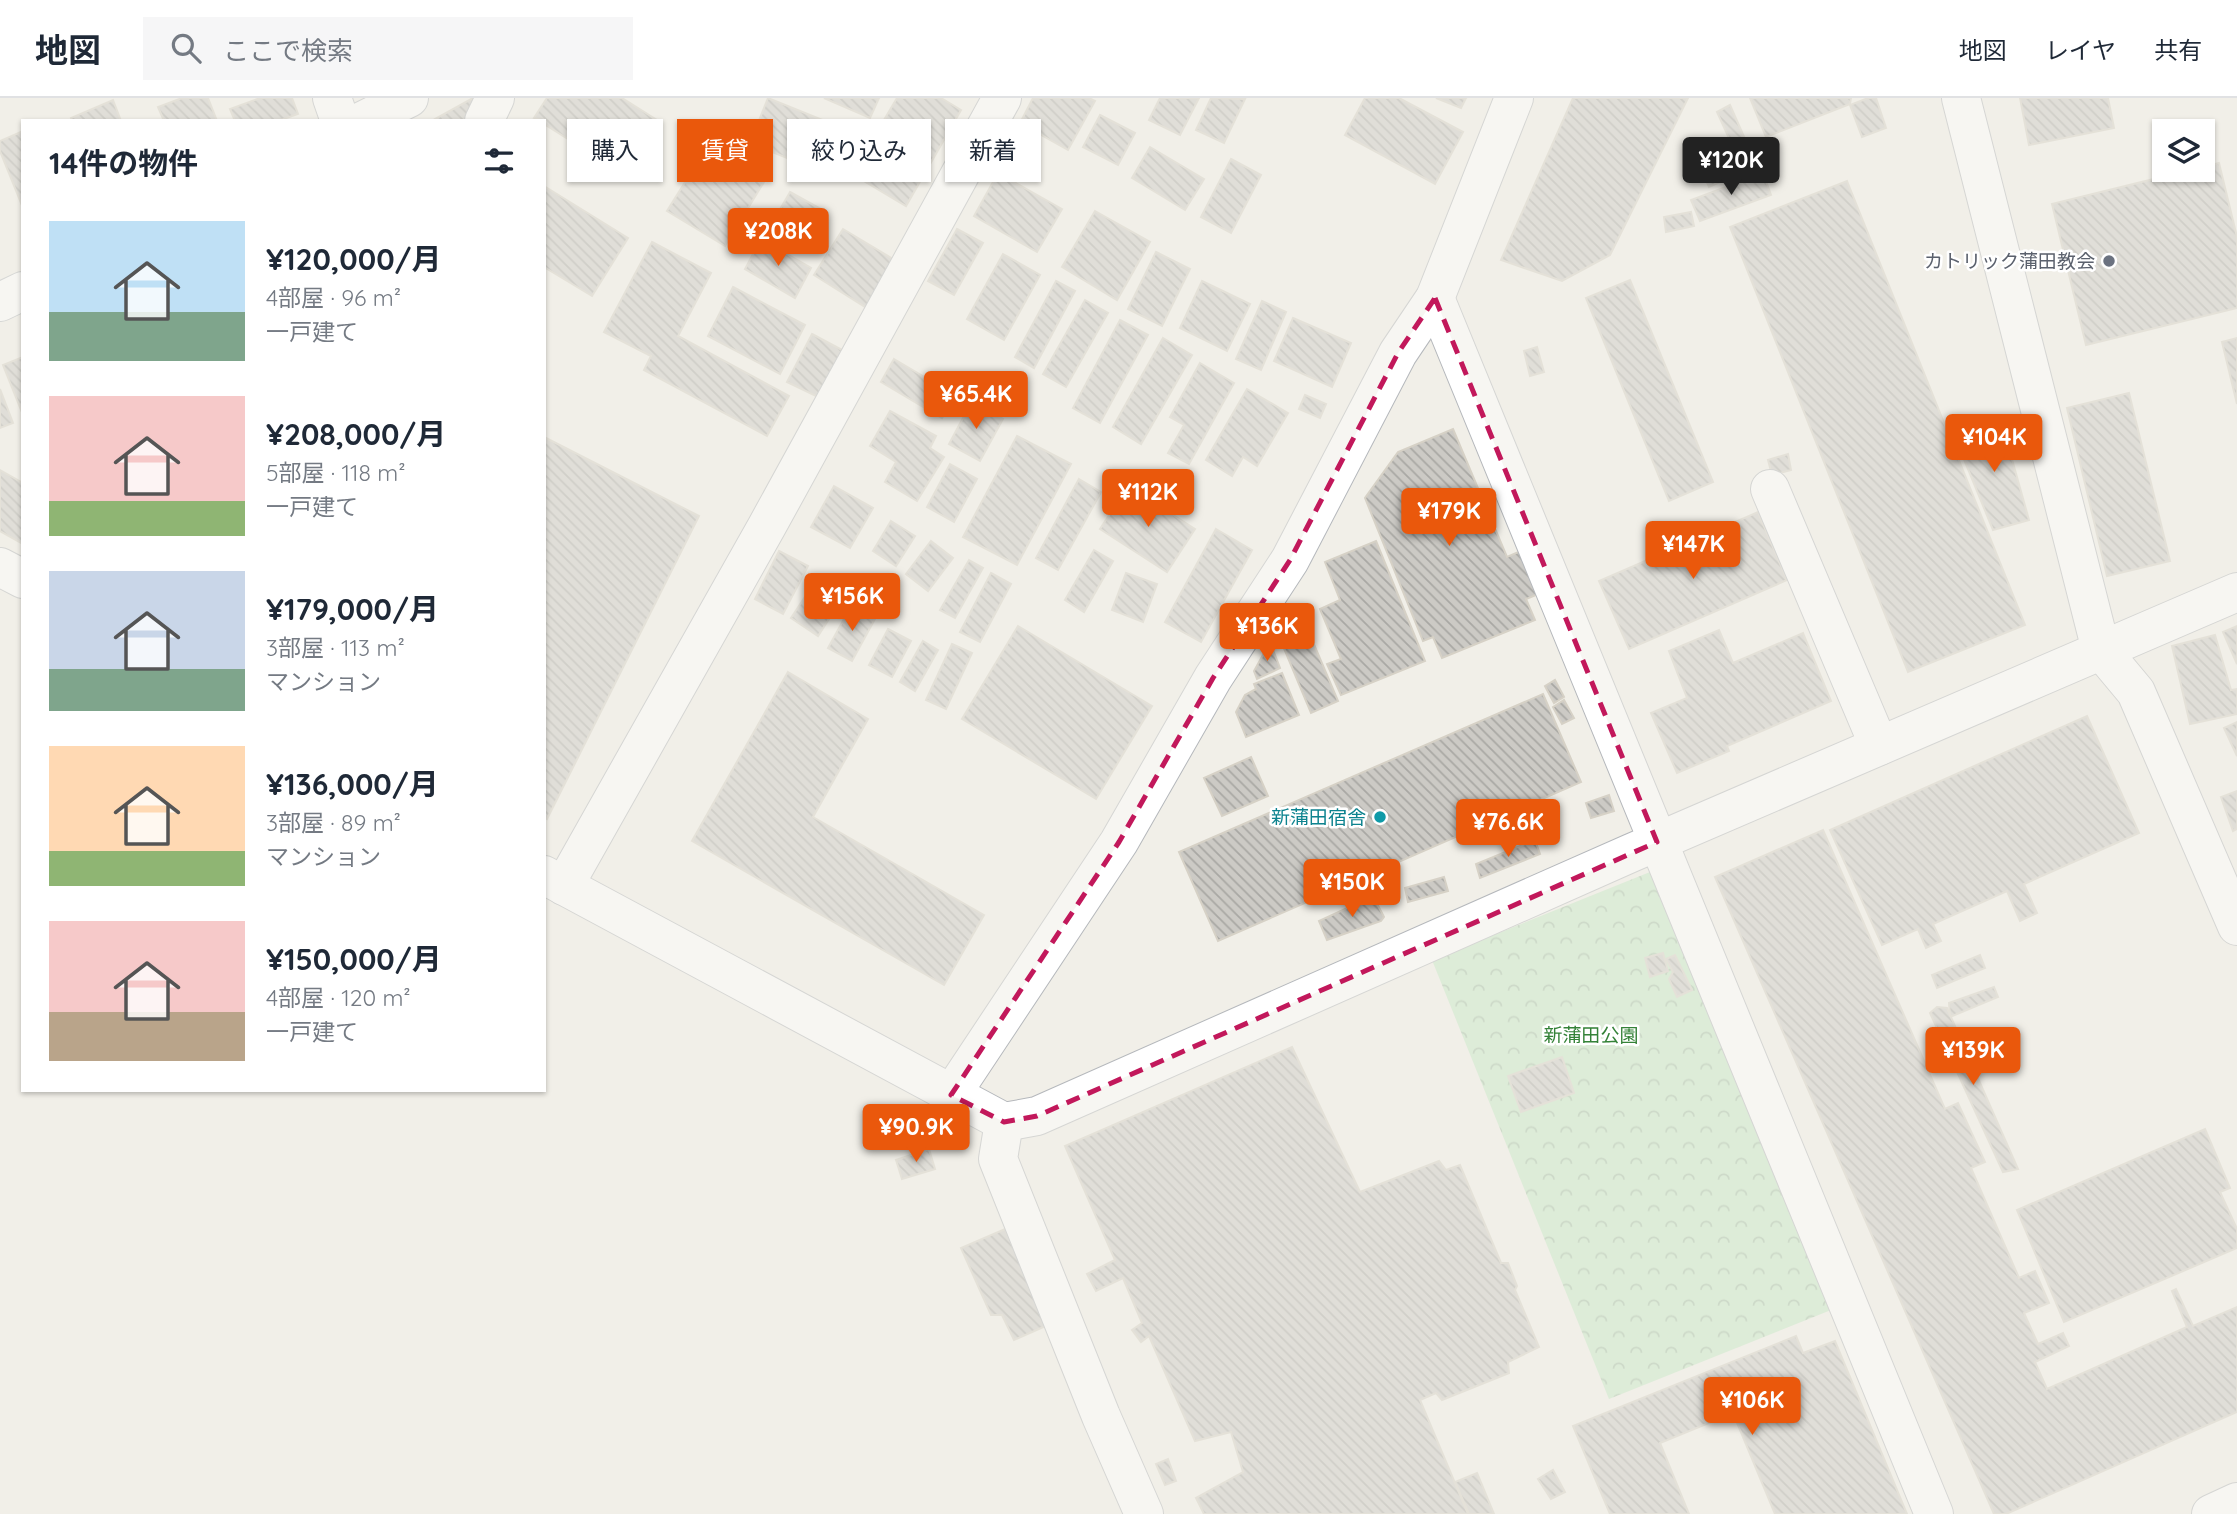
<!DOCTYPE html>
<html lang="ja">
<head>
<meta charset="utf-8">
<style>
  body { margin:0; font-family:Quicksand,"Noto Sans JP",sans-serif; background:#f6f6f7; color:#1f2937; height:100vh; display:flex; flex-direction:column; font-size:26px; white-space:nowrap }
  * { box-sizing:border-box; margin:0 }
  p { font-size:23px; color:#747a83 }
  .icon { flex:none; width:38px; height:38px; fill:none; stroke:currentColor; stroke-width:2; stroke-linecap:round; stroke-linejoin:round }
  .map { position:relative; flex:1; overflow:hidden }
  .sheet { position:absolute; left:21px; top:21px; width:525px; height:973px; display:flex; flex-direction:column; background:#fff; border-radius:0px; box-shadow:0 2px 5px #0004 }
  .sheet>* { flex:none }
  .guide { position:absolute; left:567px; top:21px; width:665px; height:63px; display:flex; gap:14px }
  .tools { position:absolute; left:2152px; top:21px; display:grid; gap:14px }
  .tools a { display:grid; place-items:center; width:63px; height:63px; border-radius:0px; background:#fff; box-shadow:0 2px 5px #0004; font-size:35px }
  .price { position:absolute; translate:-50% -60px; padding:0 16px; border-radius:7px; background:#ea580c; color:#fff; font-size:23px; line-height:46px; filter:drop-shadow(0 2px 4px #0008) }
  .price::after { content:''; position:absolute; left:50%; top:42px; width:21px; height:16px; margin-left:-10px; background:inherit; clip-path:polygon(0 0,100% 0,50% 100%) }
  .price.on { background:#222; color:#fff }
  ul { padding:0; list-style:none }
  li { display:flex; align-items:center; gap:21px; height:175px; padding:0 28px }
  li span { display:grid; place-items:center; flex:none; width:196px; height:140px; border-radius:0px; color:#555 }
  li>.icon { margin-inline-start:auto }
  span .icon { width:84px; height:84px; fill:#fffc; stroke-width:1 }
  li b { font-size:30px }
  h2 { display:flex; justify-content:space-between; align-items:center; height:84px; padding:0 28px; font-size:30px }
  .pill { padding:0 24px; border-radius:0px; background:#fff; box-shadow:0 2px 5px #0004; font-size:24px; line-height:63px }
  .pill.on { background:#ea580c; color:#fff }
  header { display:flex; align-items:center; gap:42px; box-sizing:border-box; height:98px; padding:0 35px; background:#fff; border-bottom:2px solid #e0e1e3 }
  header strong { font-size:33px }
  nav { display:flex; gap:38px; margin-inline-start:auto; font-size:24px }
  .search { width:490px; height:63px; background:#f6f6f7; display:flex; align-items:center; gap:18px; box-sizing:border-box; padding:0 24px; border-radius:0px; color:#747a83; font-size:26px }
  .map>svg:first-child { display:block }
  .park { fill:url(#park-crowns) }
  .building { fill:url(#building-back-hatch); stroke:#d6d1c6; stroke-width:2 }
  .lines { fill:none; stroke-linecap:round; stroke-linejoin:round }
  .street-casing { stroke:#b5b8bc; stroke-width:40 }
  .secondary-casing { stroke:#b6babf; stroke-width:40 }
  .street { stroke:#fff; stroke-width:38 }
  .secondary { stroke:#fff; stroke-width:38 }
  .marked { fill:none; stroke:#c2185b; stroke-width:5; stroke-dasharray:14 9; stroke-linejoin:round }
  .worship-dot { fill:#6b7280; stroke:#fff; stroke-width:2.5 }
  .culture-dot { fill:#0f9aa8; stroke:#fff; stroke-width:2.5 }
  .labels { text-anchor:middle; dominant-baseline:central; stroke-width:5; stroke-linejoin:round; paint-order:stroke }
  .worship-label { font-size:19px; fill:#5b616d; stroke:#fff; text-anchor:end }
  .culture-label { font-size:19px; fill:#0d838f; stroke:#fff; text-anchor:end }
  .park-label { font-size:19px; fill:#348238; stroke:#fff }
</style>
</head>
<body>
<header>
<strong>地図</strong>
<div class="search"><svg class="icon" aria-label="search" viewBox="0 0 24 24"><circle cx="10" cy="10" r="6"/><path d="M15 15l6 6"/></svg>ここで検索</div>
<nav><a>地図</a><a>レイヤ</a><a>共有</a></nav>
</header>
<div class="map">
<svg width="2237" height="1416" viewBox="0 0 2237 1416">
  <defs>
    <pattern id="park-crowns" width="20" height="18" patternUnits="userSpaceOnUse" patternTransform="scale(1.75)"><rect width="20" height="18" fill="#c5e8c5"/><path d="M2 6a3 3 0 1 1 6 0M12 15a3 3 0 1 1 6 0" fill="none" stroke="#a3c0a4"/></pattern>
    <pattern id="building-back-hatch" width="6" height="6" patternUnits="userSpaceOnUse" patternTransform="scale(1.75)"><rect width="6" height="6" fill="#cccac5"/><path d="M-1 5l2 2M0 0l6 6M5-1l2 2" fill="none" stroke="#a9a8a4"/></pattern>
  </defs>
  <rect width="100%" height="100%" fill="#f1efe8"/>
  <polygon class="park" points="1655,772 1831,1212 1609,1301 1432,862"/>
  <g class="building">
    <polygon points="182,0 208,0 217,23 164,23 158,9"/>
    <polygon points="260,0 292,0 298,16 278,23 235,23 230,11"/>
    <polygon points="473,0 483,0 477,23 437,23 435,21"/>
    <polygon points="547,0 622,0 657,22 624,76 544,26 544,23 534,20"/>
    <polygon points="768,0 840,29 822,74 750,45"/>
    <polygon points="824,0 879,0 870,20"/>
    <polygon points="897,0 941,0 961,12 906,108 852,76"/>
    <polygon points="1033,0 1089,0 1095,3 1068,52 1020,25"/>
    <polygon points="1160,0 1199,0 1180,37 1149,22"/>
    <polygon points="1211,0 1245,1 1224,45 1196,32"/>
    <polygon points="1365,0 1399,0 1463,34 1435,86 1345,37"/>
    <polygon points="1436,0 1466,0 1461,10"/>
    <polygon points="1573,0 1688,0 1610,157 1562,183 1501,162"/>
    <polygon points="1750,0 1851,0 1850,6 1766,39"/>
    <polygon points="1868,0 1876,0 1886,30 1862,39 1850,7"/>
    <polygon points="2020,0 2108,0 2114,30 2029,47"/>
    <polygon points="113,2 121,23 72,23 71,20"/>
    <polygon points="1730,7 1756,66 1743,71 1717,14"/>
    <polygon points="1100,17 1135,35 1118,67 1083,49"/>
    <polygon points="23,33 23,110 0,53 0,43"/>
    <polygon points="1721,43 1736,77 1709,89 1694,55"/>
    <polygon points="710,44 767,79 725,148 667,113"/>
    <polygon points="1150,49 1204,81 1185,112 1132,80"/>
    <polygon points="1231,61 1261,77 1231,135 1201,119"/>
    <polygon points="2219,65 2237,139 2237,210 2086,247 2052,106 2190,72 2203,72 2203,69"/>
    <polygon points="998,75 1062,111 1037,154 974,118"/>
    <polygon points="1763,75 1771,97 1700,123 1691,102"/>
    <polygon points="1847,83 2025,527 1908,574 1730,129"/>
    <polygon points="544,88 628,140 592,198 544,169"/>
    <polygon points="790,94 828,115 808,149 771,127"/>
    <polygon points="1095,113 1150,144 1117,202 1062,169"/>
    <polygon points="1691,114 1694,128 1666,134 1664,119"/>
    <polygon points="843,131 898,164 870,212 814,177"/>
    <polygon points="957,131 983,145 954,197 928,183"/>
    <polygon points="761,141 811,170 795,200 745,171"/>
    <polygon points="652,144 711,175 678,238 789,298 767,338 644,272 651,258 604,234"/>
    <polygon points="1156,154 1190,171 1162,228 1128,211"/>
    <polygon points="1003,156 1040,177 1004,242 967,221"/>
    <polygon points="1630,182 1713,384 1669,403 1586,200"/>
    <polygon points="1056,183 1075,193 1034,270 1015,259"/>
    <polygon points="1202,183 1250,206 1227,253 1180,230"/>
    <polygon points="733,189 805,227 780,276 708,238"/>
    <polygon points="1085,202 1108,215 1066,289 1043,276"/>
    <polygon points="1262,203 1286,214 1261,272 1236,261"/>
    <polygon points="1293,220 1351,245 1332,289 1274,263"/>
    <polygon points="1120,222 1148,237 1100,325 1073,310"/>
    <polygon points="812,236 844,253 820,300 787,284"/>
    <polygon points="1163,240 1192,257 1141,346 1113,329"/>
    <polygon points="2237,240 2237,306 2222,244"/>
    <polygon points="1537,249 1544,274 1530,278 1524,253"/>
    <polygon points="23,259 23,317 3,267"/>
    <polygon points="894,261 955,297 942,320 881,284"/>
    <polygon points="1200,265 1234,285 1189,366 1168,355 1184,327 1170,319"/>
    <polygon points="0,291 13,325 0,330"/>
    <polygon points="1247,291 1288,315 1257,368 1243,359 1232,378 1206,362"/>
    <polygon points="2129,295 2170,463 2107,478 2067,310"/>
    <polygon points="1305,297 1326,306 1320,320 1299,311"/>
    <polygon points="972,303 1003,321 980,363 949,346"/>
    <polygon points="890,313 936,338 930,350 944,359 917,403 885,384 896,364 870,348"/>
    <polygon points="2001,322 2029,422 1993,432 1954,337"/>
    <polygon points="1453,331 1507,459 1523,452 1541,495 1526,501 1535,522 1442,560 1433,539 1423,543 1365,400 1398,354"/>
    <polygon points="1017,338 1071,366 1017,467 963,439"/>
    <polygon points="544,339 699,418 547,721 544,719"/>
    <polygon points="1788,356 1791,372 1772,377 1768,362"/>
    <polygon points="950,366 977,381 954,424 927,409"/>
    <polygon points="0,372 23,385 23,446 0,433"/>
    <polygon points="1079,381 1101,394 1058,472 1036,460"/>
    <polygon points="834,388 873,410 850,450 811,429"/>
    <polygon points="1128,388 1195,431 1167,474 1100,431"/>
    <polygon points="1758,414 1787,482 1629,551 1599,483"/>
    <polygon points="891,423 915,438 896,468 873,453"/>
    <polygon points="1216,431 1252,452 1201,544 1165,524"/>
    <polygon points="931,443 953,460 928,493 906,476"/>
    <polygon points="1376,443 1425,563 1341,597 1327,566 1341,561 1320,511 1340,502 1325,464"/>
    <polygon points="1094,452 1113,463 1084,514 1065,502"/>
    <polygon points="779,453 808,468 783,516 755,501"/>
    <polygon points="969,462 983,470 955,520 940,512"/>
    <polygon points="991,475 1011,486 980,544 960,534"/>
    <polygon points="1126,475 1157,486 1143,524 1112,512"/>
    <polygon points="818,479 845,496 818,538 791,520"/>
    <polygon points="851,508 875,521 852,563 828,550"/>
    <polygon points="1018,528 1152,608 1096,701 962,621"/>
    <polygon points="2237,528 2237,566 2223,534"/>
    <polygon points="888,531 911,543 892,579 869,567"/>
    <polygon points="1719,532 1733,565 1803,535 1831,603 1727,648 1729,653 1677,675 1651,615 1687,600 1669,553"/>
    <polygon points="1310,537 1338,603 1311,615 1283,548"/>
    <polygon points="2215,537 2231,592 2237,591 2237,616 2190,626 2172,548"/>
    <polygon points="923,543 938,552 915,593 900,584"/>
    <polygon points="1270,544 1280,570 1257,581 1254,573"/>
    <polygon points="952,546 972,555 946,611 926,602"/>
    <polygon points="788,574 868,621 813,719 984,817 944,887 692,743"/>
    <polygon points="1282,575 1299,617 1246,639 1236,614 1245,597 1256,591 1254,586"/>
    <polygon points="1555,582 1564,599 1554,605 1545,588"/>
    <polygon points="1543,596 1581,684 1218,843 1179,754"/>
    <polygon points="1564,602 1574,620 1562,626 1553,609"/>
    <polygon points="2087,618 2139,735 2024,786 2037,815 2020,823 2007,793 1933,826 1941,843 1926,850 1918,831 1882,847 1830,732"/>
    <polygon points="2237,624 2237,658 2224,630"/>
    <polygon points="1251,659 1268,698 1222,718 1204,680"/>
    <polygon points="2237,693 2237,731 2233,733 2221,699"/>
    <polygon points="1609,697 1614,713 1591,720 1586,705"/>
    <polygon points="1823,732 1945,1011 1958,1005 1985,1064 1971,1070 2019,1180 2035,1173 2049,1205 2024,1215 2038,1246 2063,1235 2069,1248 2035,1264 2047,1291 2187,1229 2172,1193 2176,1191 2193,1228 2237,1209 2237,1314 2006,1416 1994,1416 1715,779"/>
    <polygon points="1535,742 1540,756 1480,780 1476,766"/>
    <polygon points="1444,779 1448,793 1408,804 1405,790"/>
    <polygon points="1373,798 1384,819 1381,823 1327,842 1319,823"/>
    <polygon points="1663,855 1668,873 1650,879 1645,860"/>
    <polygon points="1675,857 1692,892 1677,899 1669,881 1673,874 1666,861"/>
    <polygon points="1980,857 1985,870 1937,890 1932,877"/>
    <polygon points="1994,889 1998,899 1950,919 1949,905"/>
    <polygon points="1937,909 1947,910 2018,1071 2003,1074 1930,915"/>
    <polygon points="1292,949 1360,1094 1439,1063 1446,1072 1460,1067 1501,1165 1508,1165 1517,1188 1515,1192 1539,1249 1508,1264 1509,1275 1442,1302 1436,1295 1420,1302 1468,1416 1204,1416 1196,1400 1243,1374 1231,1334 1195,1343 1149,1238 1141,1244 1132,1232 1142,1225 1123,1180 1096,1193 1087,1176 1115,1162 1065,1048"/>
    <polygon points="1562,959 1574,995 1521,1014 1508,978"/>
    <polygon points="2205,1031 2230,1090 2220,1094 2237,1131 2237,1150 2064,1224 2017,1112"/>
    <polygon points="929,1051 935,1071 902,1081 896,1062"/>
    <polygon points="1005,1131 1048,1227 1014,1242 1002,1217 991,1217 961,1150"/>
    <polygon points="1796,1238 1803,1255 1835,1243 1907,1416 1775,1416 1733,1315 1660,1345 1689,1416 1610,1416 1573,1328"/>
    <polygon points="1168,1361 1176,1383 1165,1387 1156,1366"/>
    <polygon points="1553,1372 1565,1394 1551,1401 1538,1381"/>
    <polygon points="1477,1375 1494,1416 1469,1416 1455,1384"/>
  </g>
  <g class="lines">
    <defs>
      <g id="street">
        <polyline points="332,0 340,23"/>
        <polyline points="1961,0 2101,552 2136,594 2237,828"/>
        <polyline points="484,23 495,0"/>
        <polyline points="1435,200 1934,1416"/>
        <polyline points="1770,391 1879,648"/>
        <polyline points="0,469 23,481"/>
        <polyline points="544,777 1004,1024 1037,1018 1631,755 2237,494"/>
        <polyline points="564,788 767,428 1002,0"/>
        <polyline points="951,997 1119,744 1213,580 1290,462 1398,255 1435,200 1514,0"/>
        <polyline points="1004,1024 998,1061 1101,1318 1144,1416"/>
        <polyline points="2211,1416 2237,1404"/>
      </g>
      <g id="secondary">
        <polyline points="362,23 409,0"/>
        <polyline points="0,204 23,193"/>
      </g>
    </defs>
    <use href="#street" class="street-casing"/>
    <use href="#secondary" class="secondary-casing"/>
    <use href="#street" class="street"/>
    <use href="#secondary" class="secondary"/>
  </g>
  <path d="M0 0H2237V1416H0ZM1435,200L1657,744L1037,1018L1004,1024L951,997L1119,744L1213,580L1290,462L1398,255Z" fill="#f1efe8" fill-opacity=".55" fill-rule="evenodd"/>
  <path class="marked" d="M1435,200L1657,744L1037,1018L1004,1024L951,997L1119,744L1213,580L1290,462L1398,255Z"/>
  <circle class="worship-dot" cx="2109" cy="163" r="7"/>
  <circle class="culture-dot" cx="1380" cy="719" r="7"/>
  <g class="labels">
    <g class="worship-label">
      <text x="2095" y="163">カトリック蒲田教会</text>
    </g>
    <g class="culture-label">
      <text x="1366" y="719">新蒲田宿舎</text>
    </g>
    <g class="park-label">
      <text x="1591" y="937">新蒲田公園</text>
    </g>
  </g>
</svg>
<div class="tools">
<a><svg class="icon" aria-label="layers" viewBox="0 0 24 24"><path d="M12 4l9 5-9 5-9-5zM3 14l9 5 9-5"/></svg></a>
</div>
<b class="price on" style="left:1731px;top:99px">¥120K</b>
<b class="price" style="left:778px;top:170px">¥208K</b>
<b class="price" style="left:976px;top:333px">¥65.4K</b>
<b class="price" style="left:1994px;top:376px">¥104K</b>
<b class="price" style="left:1148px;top:431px">¥112K</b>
<b class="price" style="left:1449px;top:450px">¥179K</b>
<b class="price" style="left:1693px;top:483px">¥147K</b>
<b class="price" style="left:852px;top:535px">¥156K</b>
<b class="price" style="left:1267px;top:565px">¥136K</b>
<b class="price" style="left:1508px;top:761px">¥76.6K</b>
<b class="price" style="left:1352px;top:821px">¥150K</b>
<b class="price" style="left:1973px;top:989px">¥139K</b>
<b class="price" style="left:916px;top:1066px">¥90.9K</b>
<b class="price" style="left:1752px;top:1339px">¥106K</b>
<div class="guide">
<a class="pill">購入</a>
<a class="pill on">賃貸</a>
<a class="pill">絞り込み</a>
<a class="pill">新着</a>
</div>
<section class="sheet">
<h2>14件の物件<svg class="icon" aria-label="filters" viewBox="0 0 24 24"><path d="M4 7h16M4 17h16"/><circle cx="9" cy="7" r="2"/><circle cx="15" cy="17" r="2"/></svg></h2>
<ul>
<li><span style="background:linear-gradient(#bfe0f5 65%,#7fa58c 0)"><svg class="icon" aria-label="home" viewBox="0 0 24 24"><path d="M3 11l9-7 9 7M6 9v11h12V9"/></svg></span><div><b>¥120,000/月</b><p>4部屋 · 96 m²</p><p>一戸建て</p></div></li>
<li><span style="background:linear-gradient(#f6c9c9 75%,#8fb573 0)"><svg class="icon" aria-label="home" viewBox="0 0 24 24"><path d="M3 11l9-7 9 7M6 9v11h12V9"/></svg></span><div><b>¥208,000/月</b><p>5部屋 · 118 m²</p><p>一戸建て</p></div></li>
<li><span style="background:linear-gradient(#c9d6e8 70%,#7fa58c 0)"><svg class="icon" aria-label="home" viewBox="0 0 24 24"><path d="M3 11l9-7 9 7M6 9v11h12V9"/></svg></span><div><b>¥179,000/月</b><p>3部屋 · 113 m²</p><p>マンション</p></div></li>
<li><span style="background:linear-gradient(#ffd9b3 75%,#8fb573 0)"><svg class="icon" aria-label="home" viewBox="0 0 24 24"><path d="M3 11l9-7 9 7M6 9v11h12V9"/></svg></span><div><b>¥136,000/月</b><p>3部屋 · 89 m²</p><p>マンション</p></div></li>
<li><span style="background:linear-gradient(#f6c9c9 65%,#b9a48a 0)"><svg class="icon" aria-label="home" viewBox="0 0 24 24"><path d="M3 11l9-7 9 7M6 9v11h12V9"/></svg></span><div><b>¥150,000/月</b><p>4部屋 · 120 m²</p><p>一戸建て</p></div></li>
</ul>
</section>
</div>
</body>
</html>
